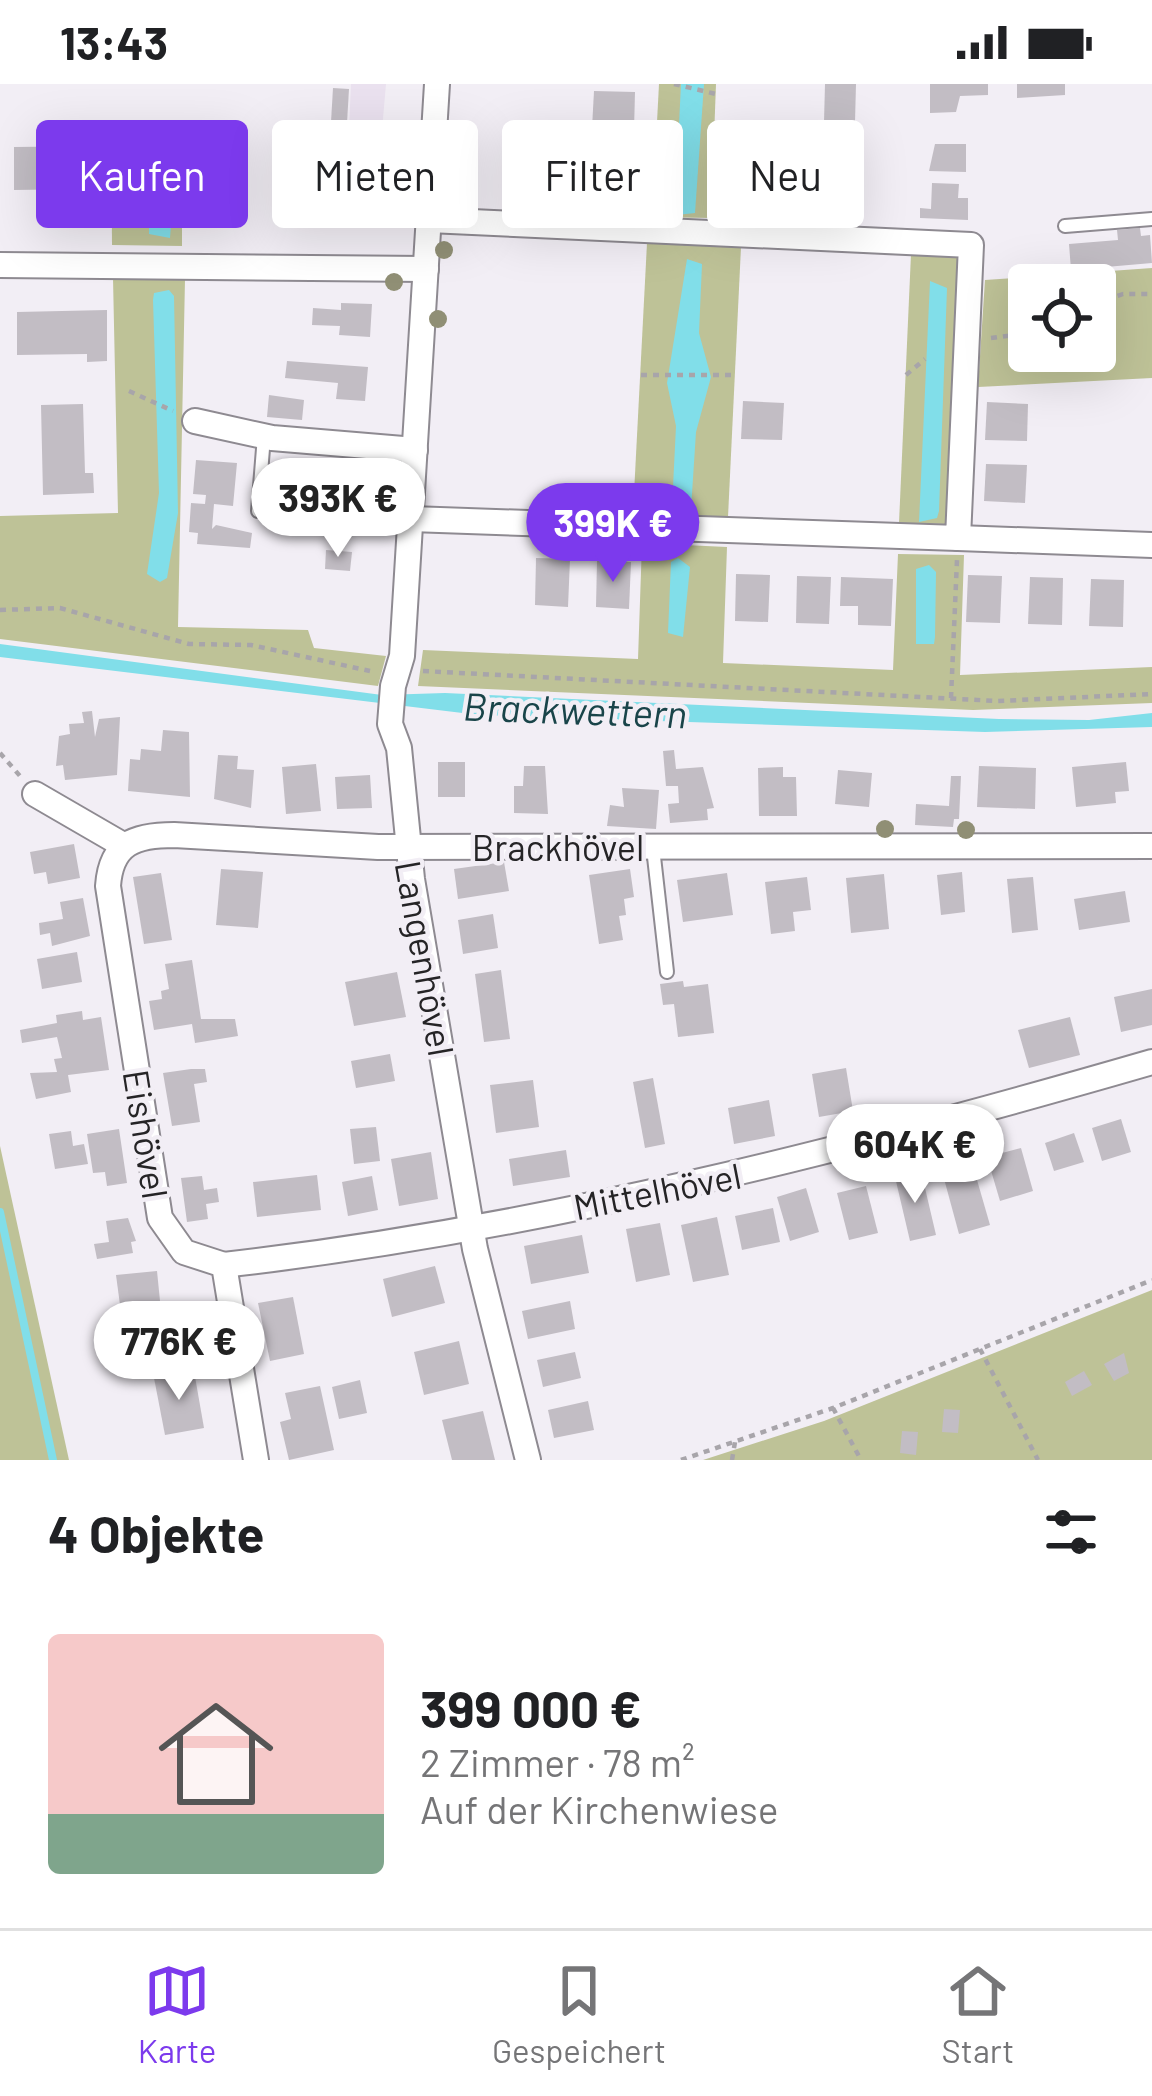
<!DOCTYPE html>
<html lang="de">
<head>
<meta charset="utf-8">
<style>
  body { margin:0; font-family:Barlow,sans-serif; background:#f2f2f2; color:#202124; height:100vh; display:flex; flex-direction:column; font-size:45px; white-space:nowrap }
  * { box-sizing:border-box; margin:0 }
  p { font-size:39px; color:#757577 }
  .icon { flex:none; width:66px; height:66px; fill:none; stroke:currentColor; stroke-width:2; stroke-linecap:round; stroke-linejoin:round }
  .map { position:relative; height:1376px; overflow:hidden }
  .details { display:flex; flex-direction:column; background:#fff; flex:1 }
  .details>* { flex:none }
  .banner { position:absolute; left:36px; top:36px; width:1080px; height:108px; display:flex; gap:24px }
  .tools { position:absolute; left:1008px; top:180px; display:grid; gap:24px }
  .tools a { display:grid; place-items:center; width:108px; height:108px; border-radius:12px; background:#fff; box-shadow:0 12px 48px #0002; font-size:60px }
  .price { position:absolute; translate:-50% -102px; padding:0 27px; border-radius:42px; background:#fff; color:#222; font-size:39px; line-height:78px; filter:drop-shadow(0 3px 6px #0008) }
  .price::after { content:''; position:absolute; left:50%; top:72px; width:36px; height:27px; margin-left:-18px; background:inherit; clip-path:polygon(0 0,100% 0,50% 100%) }
  .price.active { background:#7c3aed; color:#fff }
  ul { padding:0; list-style:none }
  li { display:flex; align-items:center; gap:36px; height:300px; padding:0 48px }
  li+li { border-top:3px solid #e0e0e0 }
  li span { display:grid; place-items:center; flex:none; width:336px; height:240px; border-radius:12px; color:#555 }
  li>.icon { margin-inline-start:auto }
  span .icon { width:144px; height:144px; fill:#fffc; stroke-width:1 }
  li b { font-size:51px }
  h2 { display:flex; justify-content:space-between; align-items:center; height:144px; padding:0 48px; font-size:51px }
  .tag { padding:0 42px; border-radius:12px; background:#fff; box-shadow:0 12px 48px #0002; font-size:42px; line-height:108px }
  .tag.active { background:#7c3aed; color:#fff }
  .status { display:flex; justify-content:space-between; align-items:center; height:84px; padding:0 60px; background:#fff; direction:ltr }
  .status svg { height:33px; fill:currentColor }
  .dock { display:flex; justify-content:space-around; align-items:center; height:168px; border-top:3px solid #e0e0e0; background:#fff; font-size:33px; color:#757577 }
  .dock a { display:grid; justify-items:center; gap:6px }
  .dock .active { color:#7c3aed }
  .map>svg:first-child { display:block }
  .built { fill:#eae1ef }
  .green { fill:#bec297; fill-rule:evenodd }
  .water { fill:#81dee9 }
  .lines { fill:none; stroke-linecap:round; stroke-linejoin:round }
  .stream { stroke:#81dee9; stroke-width:8 }
  .building { fill:#c2bdc4 }
  .service-casing { stroke:#8e8a91; stroke-width:16 }
  .minor-casing { stroke:#8e8a91; stroke-width:28 }
  .path { stroke:#a8a5aa; stroke-width:4.5; stroke-dasharray:6 6; stroke-linecap:butt }
  .service { stroke:#fff; stroke-width:12 }
  .minor { stroke:#fff; stroke-width:24 }
  .tree { fill:#908f75 }
  .labels { text-anchor:middle; dominant-baseline:central; stroke-width:9; stroke-linejoin:round; paint-order:stroke }
  .street-label { font-size:36px; fill:#252426; stroke:#f2eef5 }
  .water-label { font-size:39px; font-style:italic; fill:#194449; stroke:#f2eef5 }
</style>
</head>
<body>
<div class="status"><b>13:43</b><svg viewBox="0 0 49 12"><path d="M0 12V9h3v3zM5 12V6h3v6zM10 12V3h3v9zM15 12V0h3v12zM26 1h20v11H26zM47 4h2v5h-2z"/></svg></div>
<div class="map">
<svg width="1152" height="1376" viewBox="0 0 1152 1376">
  <rect width="100%" height="100%" fill="#f2eef5"/>
  <polygon class="built" points="351,0 386,0 382,46 349,45"/>
  <g class="green">
    <polygon points="659,0 716,0 711,134 652,133"/>
    <polygon points="182,38 182,162 112,161 111,39"/>
    <polygon points="647,159 741,163 728,433 633,429"/>
    <polygon points="911,170 959,172 948,440 899,439"/>
    <path d="M1152,184V294L978,303L985,196ZM1029,201H1095V267H1029Z"/>
    <polygon points="113,194 185,195 178,543 308,546 314,564 386,572 378,602 0,555 0,432 118,429"/>
    <polygon points="642,459 727,463 723,579 893,586 898,470 964,471 960,591 1152,583 1152,619 973,626 418,602 423,566 638,575"/>
    <polygon points="0,1062 69,1376 0,1376"/>
    <polygon points="1152,1206 1152,1376 703,1376 824,1337"/>
  </g>
  <g class="water">
    <polygon points="681,0 704,0 695,129 677,131 675,121"/>
    <polygon points="170,58 177,62 170,154 149,150 150,60"/>
    <polygon points="687,175 702,180 699,249 711,293 696,348 691,425 685,428 672,423 676,342 667,299"/>
    <polygon points="930,197 947,204 939,427 937,434 919,438"/>
    <polygon points="169,206 174,212 178,429 167,494 160,498 147,490 159,409 153,216 154,209"/>
    <polygon points="678,474 690,483 683,553 668,549 671,478"/>
    <polygon points="929,481 936,488 935,553 934,560 916,560 916,485"/>
    <polygon points="0,560 382,611 445,609 999,635 1089,636 1152,629 1152,643 985,648 479,631 0,573"/>
  </g>
  <g class="lines">
    <polyline class="stream" points="0,1128 53,1376"/>
  </g>
  <g class="building">
    <polygon points="825,0 856,0 855,38 824,38"/>
    <polygon points="930,0 988,0 988,11 960,12 956,28 930,29"/>
    <polygon points="1017,0 1065,0 1065,11 1017,14"/>
    <polygon points="333,4 349,5 347,39 331,38"/>
    <polygon points="594,7 635,8 634,46 592,44"/>
    <polygon points="190,49 244,50 242,136 188,135"/>
    <polygon points="728,60 772,62 770,118 726,116"/>
    <polygon points="935,60 966,60 966,88 929,87"/>
    <polygon points="104,62 104,113 84,113 84,105 14,106 14,63"/>
    <polygon points="591,68 633,70 631,108 590,106"/>
    <polygon points="932,99 959,100 958,114 968,114 968,136 920,134 920,124 931,125"/>
    <polygon points="1140,144 1141,152 1150,151 1152,179 1071,186 1069,160 1118,156 1117,146"/>
    <polygon points="341,219 372,220 370,253 339,251 340,242 312,241 313,224 341,226"/>
    <polygon points="107,226 107,277 87,278 87,270 17,271 17,228"/>
    <polygon points="287,277 368,283 365,317 336,315 338,299 285,294"/>
    <polygon points="269,311 304,316 302,336 267,333"/>
    <polygon points="743,317 784,319 782,356 741,355"/>
    <polygon points="987,318 1028,320 1027,357 985,356"/>
    <polygon points="83,320 85,389 93,389 94,409 43,411 41,321"/>
    <polygon points="196,376 237,379 233,422 214,420 212,445 216,441 252,449 250,464 197,460 198,449 189,448 191,419 205,420 206,411 193,410"/>
    <polygon points="986,380 1027,381 1025,419 984,417"/>
    <polygon points="275,391 305,394 301,434 271,432"/>
    <polygon points="330,392 374,396 371,429 365,428 364,440 326,437"/>
    <polygon points="326,466 352,468 350,487 325,485"/>
    <polygon points="536,474 570,475 568,523 535,521"/>
    <polygon points="597,477 631,478 629,525 596,523"/>
    <polygon points="736,490 770,491 768,538 735,537"/>
    <polygon points="968,491 1002,492 1000,539 966,538"/>
    <polygon points="797,492 831,493 829,540 796,539"/>
    <polygon points="841,493 893,495 891,542 858,541 858,522 840,522"/>
    <polygon points="1030,493 1063,494 1062,541 1028,540"/>
    <polygon points="1091,495 1124,496 1123,543 1089,542"/>
    <polygon points="92,627 95,653 99,635 120,633 117,691 65,696 63,681 56,682 59,652 70,650 69,640 84,639 82,628"/>
    <polygon points="163,646 189,648 190,713 128,707 130,675 140,676 141,665 161,667"/>
    <polygon points="674,666 676,685 703,683 714,724 707,725 708,736 670,739 668,720 679,719 678,702 666,702 663,667"/>
    <polygon points="218,671 238,672 237,685 254,686 251,724 214,715"/>
    <rect x="438" y="678" width="27" height="35"/>
    <polygon points="1126,678 1129,707 1115,708 1116,719 1076,723 1072,683"/>
    <polygon points="316,680 321,727 286,730 282,683"/>
    <polygon points="524,682 545,682 548,730 514,729 514,702 523,702"/>
    <polygon points="979,682 1036,684 1035,725 977,723"/>
    <polygon points="783,683 783,693 796,693 797,732 759,732 758,684"/>
    <polygon points="838,686 872,689 869,723 835,720"/>
    <polygon points="370,691 372,724 337,725 335,693"/>
    <polygon points="951,692 961,692 959,735 954,735 953,743 915,741 916,720 949,722"/>
    <polygon points="622,704 659,706 656,745 607,742 610,721 624,723"/>
    <polygon points="74,760 80,794 48,800 46,788 34,790 30,768"/>
    <polygon points="504,778 509,807 458,815 454,785"/>
    <polygon points="221,785 263,788 258,844 216,841"/>
    <polygon points="630,785 634,813 624,815 626,831 619,832 623,856 599,860 589,791"/>
    <polygon points="962,788 965,828 941,831 937,791"/>
    <polygon points="161,789 172,856 144,860 133,793"/>
    <polygon points="727,789 733,831 683,838 677,796"/>
    <polygon points="884,790 889,845 851,849 846,794"/>
    <polygon points="807,793 811,826 793,828 795,847 771,850 765,798"/>
    <polygon points="1033,793 1038,846 1012,849 1007,795"/>
    <polygon points="1125,807 1130,838 1079,846 1074,815"/>
    <polygon points="83,814 90,852 52,862 50,849 40,851 39,839 63,835 60,818"/>
    <polygon points="493,830 498,864 463,870 458,836"/>
    <polygon points="77,868 82,898 42,905 37,875"/>
    <polygon points="192,876 201,935 235,935 238,952 195,959 192,940 154,946 149,917 162,915 161,907 169,905 165,880"/>
    <polygon points="501,886 510,955 484,958 475,890"/>
    <polygon points="397,888 406,933 354,942 345,898"/>
    <polygon points="683,897 684,903 708,900 714,949 678,953 674,920 663,921 660,900"/>
    <polygon points="1152,905 1152,941 1121,948 1114,913"/>
    <polygon points="82,927 83,936 101,933 109,986 68,991 71,1008 36,1015 30,989 57,988 54,975 62,974 57,953 22,959 20,946 57,939 56,931"/>
    <polygon points="1070,933 1080,971 1029,984 1018,946"/>
    <polygon points="390,970 395,997 356,1004 351,977"/>
    <polygon points="846,984 853,1027 819,1033 812,990"/>
    <polygon points="191,985 205,985 207,998 194,1000 200,1038 172,1042 163,989"/>
    <polygon points="653,994 665,1060 645,1064 633,998"/>
    <polygon points="533,996 539,1043 496,1049 490,1001"/>
    <polygon points="769,1016 775,1052 734,1060 728,1024"/>
    <polygon points="1121,1035 1131,1068 1102,1077 1092,1044"/>
    <polygon points="376,1043 380,1077 354,1080 350,1045"/>
    <polygon points="119,1045 127,1099 107,1102 105,1088 93,1089 87,1050"/>
    <polygon points="71,1047 73,1062 84,1060 88,1080 55,1085 49,1050"/>
    <polygon points="1074,1049 1084,1078 1054,1087 1045,1059"/>
    <polygon points="1021,1064 1033,1107 1000,1117 987,1073"/>
    <polygon points="566,1066 570,1093 513,1102 509,1075"/>
    <polygon points="431,1068 438,1115 399,1122 391,1075"/>
    <polygon points="973,1082 990,1141 959,1150 943,1091"/>
    <polygon points="921,1087 936,1151 910,1157 895,1093"/>
    <polygon points="317,1091 321,1126 257,1133 253,1098"/>
    <polygon points="202,1092 204,1106 217,1104 219,1118 206,1120 208,1135 187,1138 181,1094"/>
    <polygon points="372,1092 378,1126 348,1132 342,1098"/>
    <polygon points="866,1102 878,1149 849,1156 837,1109"/>
    <polygon points="806,1104 819,1148 790,1157 777,1113"/>
    <polygon points="773,1124 780,1158 742,1166 735,1132"/>
    <polygon points="717,1133 729,1191 693,1198 681,1141"/>
    <polygon points="128,1134 136,1157 131,1158 133,1169 97,1175 94,1160 109,1158 106,1137"/>
    <polygon points="660,1139 670,1191 636,1198 626,1145"/>
    <polygon points="582,1151 589,1189 531,1200 524,1162"/>
    <polygon points="435,1182 445,1219 392,1233 383,1195"/>
    <polygon points="157,1187 160,1217 120,1221 116,1191"/>
    <polygon points="293,1213 304,1270 270,1277 258,1219"/>
    <polygon points="570,1217 575,1245 528,1255 522,1227"/>
    <polygon points="173,1232 180,1266 134,1275 131,1260 118,1262 114,1244"/>
    <polygon points="459,1257 469,1300 424,1311 414,1268"/>
    <polygon points="575,1268 581,1294 543,1303 537,1276"/>
    <polygon points="1124,1269 1129,1289 1114,1297 1104,1280"/>
    <polygon points="194,1287 204,1344 165,1351 154,1294"/>
    <polygon points="1084,1287 1092,1301 1072,1312 1065,1298"/>
    <polygon points="360,1296 367,1329 339,1335 332,1303"/>
    <polygon points="320,1302 334,1366 289,1376 280,1338 291,1335 285,1309"/>
    <polygon points="588,1317 594,1346 554,1354 548,1326"/>
    <polygon points="944,1325 960,1326 958,1349 942,1348"/>
    <polygon points="483,1327 495,1376 452,1376 442,1336"/>
    <polygon points="902,1347 918,1348 916,1371 900,1369"/>
  </g>
  <g class="lines">
    <defs>
      <g id="service">
        <polyline points="1065,142 1152,135"/>
        <polyline points="258,427 264,352"/>
        <polyline points="653,764 667,888"/>
      </g>
      <g id="minor">
        <polyline points="437,0 402,572 393,602 390,640 399,664 412,795 475,1165 528,1376"/>
        <polyline points="0,181 426,185"/>
        <polyline points="195,337 272,354 415,366"/>
        <polyline points="411,435 958,454 971,161 429,136"/>
        <polyline points="958,454 1152,461"/>
        <polyline points="35,710 123,761"/>
        <path d="M224,1181C539,1145 848,1066 1152,978"/>
        <path d="M256,1376L224,1181L184,1168L160,1134L108,802C111,759 135,751 174,751L378,763L1152,762"/>
      </g>
    </defs>
    <use href="#service" class="service-casing"/>
    <use href="#minor" class="minor-casing"/>
    <g class="path">
      <polyline points="674,0 716,10"/>
      <polyline points="1095,220 1123,210 1152,210"/>
      <polyline points="991,254 1029,249"/>
      <polyline points="641,291 734,291"/>
      <polyline points="906,291 925,275"/>
      <polyline points="129,307 173,327"/>
      <polyline points="0,526 60,524 189,560 251,561 370,587"/>
      <polyline points="423,587 997,617 1152,610"/>
      <polyline points="951,614 957,476"/>
      <polyline points="0,669 20,692"/>
      <polyline points="980,1265 1038,1376"/>
      <polyline points="833,1324 861,1376"/>
      <polyline points="681,1376 833,1324 1152,1196"/>
      <polyline points="732,1376 735,1358"/>
    </g>
    <use href="#service" class="service"/>
    <use href="#minor" class="minor"/>
  </g>
  <g class="tree">
    <circle cx="451" cy="51" r="9"/>
    <circle cx="448" cy="120" r="9"/>
    <circle cx="444" cy="166" r="9"/>
    <circle cx="394" cy="198" r="9"/>
    <circle cx="438" cy="235" r="9"/>
    <circle cx="885" cy="745" r="9"/>
    <circle cx="966" cy="746" r="9"/>
  </g>
  <g class="labels">
    <g class="street-label">
      <text x="558" y="762">Brackhövel</text>
      <text transform="translate(426 874) rotate(80)">Langenhövel</text>
      <text transform="translate(147 1050) rotate(81)">Eishövel</text>
      <text transform="translate(657 1106) rotate(-11)">Mittelhövel</text>
    </g>
    <g class="water-label">
      <text transform="translate(575 625) rotate(2)">Brackwettern</text>
    </g>
  </g>
</svg>
<div class="tools">
<a><svg class="icon" aria-label="locate" viewBox="0 0 24 24"><circle cx="12" cy="12" r="6"/><path d="M12 2v4M12 18v4M2 12h4M18 12h4"/></svg></a>
</div>
<b class="price" style="left:338px;top:476px">393K €</b>
<b class="price active" style="left:613px;top:501px">399K €</b>
<b class="price" style="left:915px;top:1122px">604K €</b>
<b class="price" style="left:179px;top:1319px">776K €</b>
<div class="banner">
<a class="tag active">Kaufen</a>
<a class="tag">Mieten</a>
<a class="tag">Filter</a>
<a class="tag">Neu</a>
</div>
</div>
<section class="details">
<h2>4 Objekte<svg class="icon" aria-label="filters" viewBox="0 0 24 24"><path d="M4 7h16M4 17h16"/><circle cx="9" cy="7" r="2"/><circle cx="15" cy="17" r="2"/></svg></h2>
<ul>
<li><span style="background:linear-gradient(#f6c9c9 75%,#7fa58c 0)"><svg class="icon" aria-label="home" viewBox="0 0 24 24"><path d="M3 11l9-7 9 7M6 9v11h12V9"/></svg></span><div><b>399 000 €</b><p>2 Zimmer · 78 m²</p><p>Auf der Kirchenwiese</p></div></li>
</ul>
</section>
<nav class="dock">
<a class="active"><svg class="icon" aria-label="map" viewBox="0 0 24 24"><path d="M3 6l6-2 6 2 6-2v14l-6 2-6-2-6 2zM9 4v14M15 6v14"/></svg>Karte</a>
<a><svg class="icon" aria-label="saved" viewBox="0 0 24 24"><path d="M7 4h10v16l-5-4-5 4z"/></svg>Gespeichert</a>
<a><svg class="icon" aria-label="home" viewBox="0 0 24 24"><path d="M3 11l9-7 9 7M6 9v11h12V9"/></svg>Start</a>
</nav>
</body>
</html>
